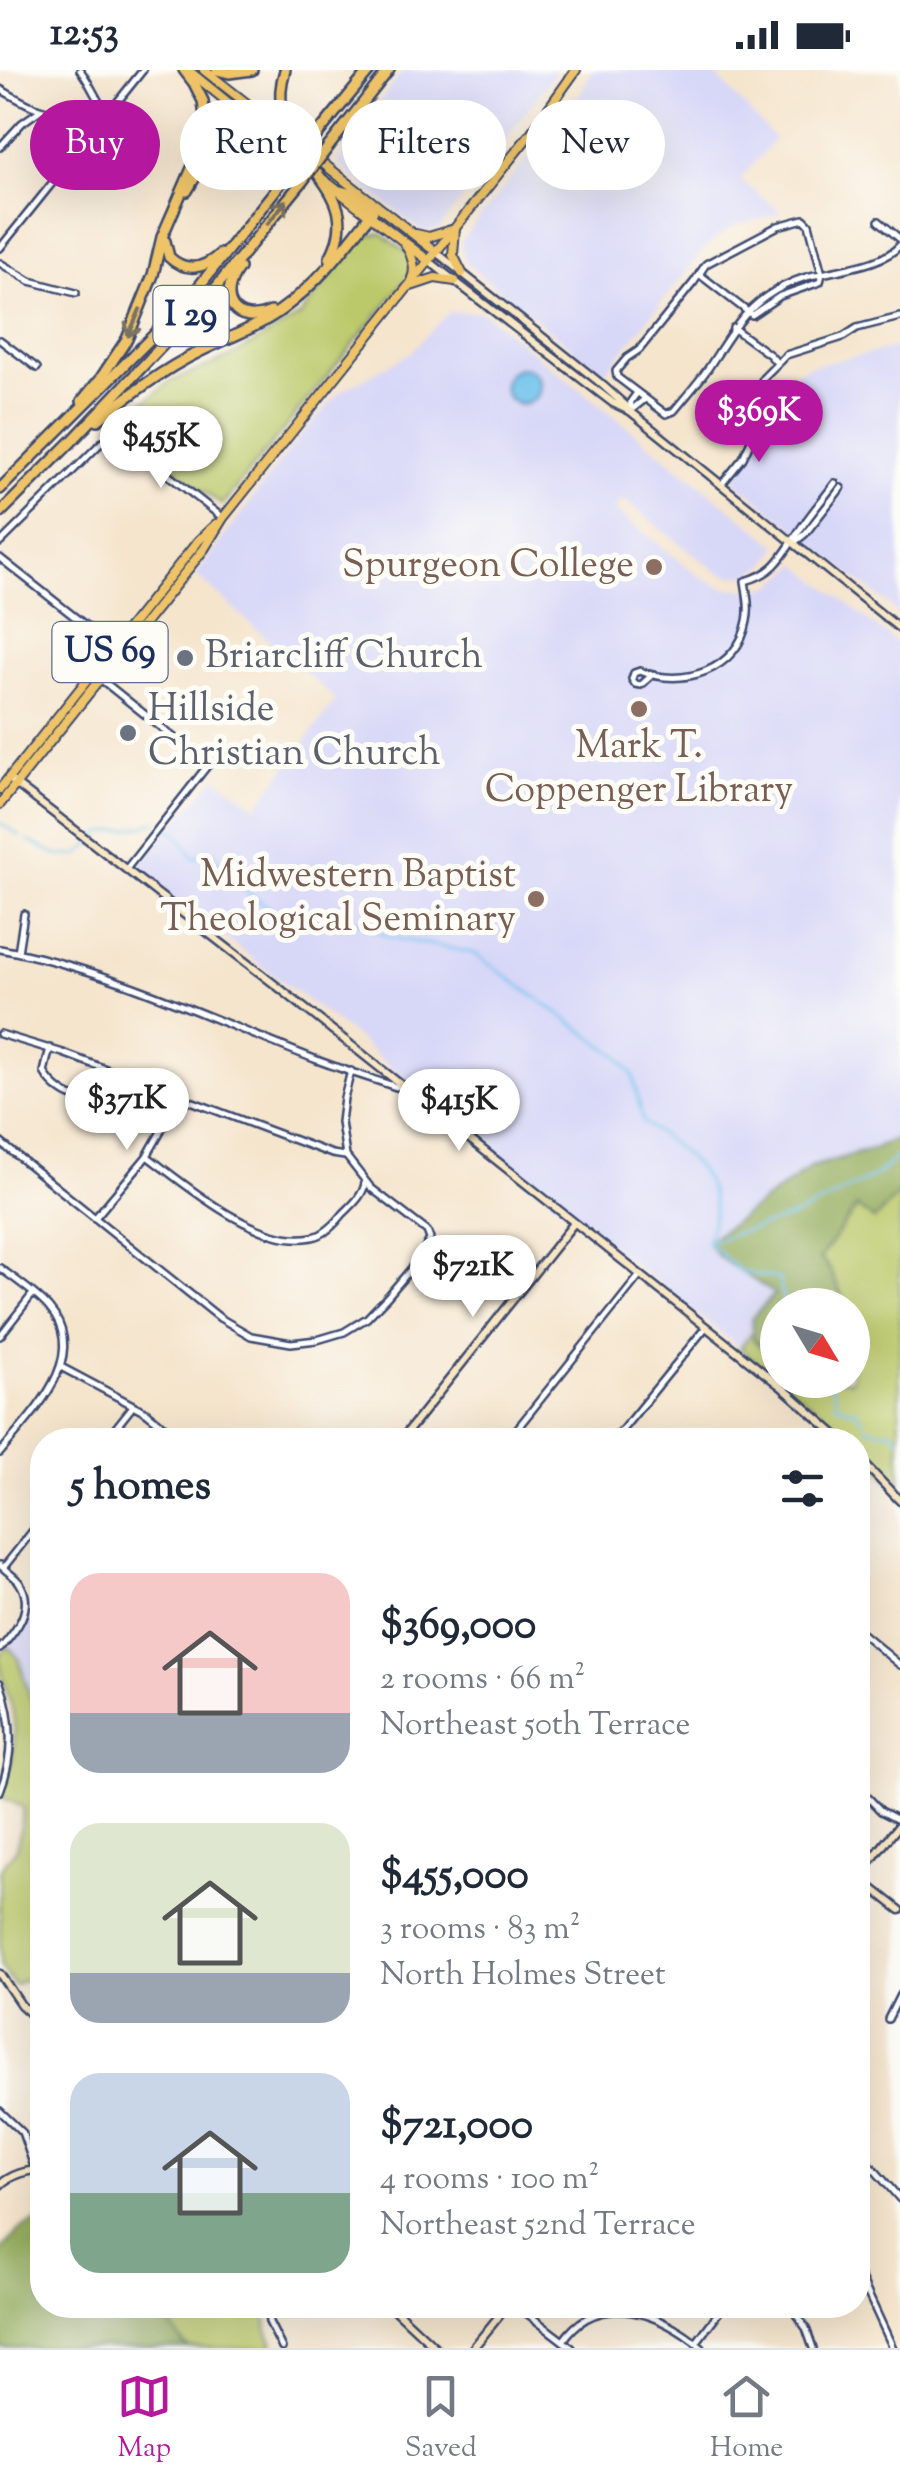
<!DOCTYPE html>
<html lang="en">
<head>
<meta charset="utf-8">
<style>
  body { margin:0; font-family:"Sorts Mill Goudy",serif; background:#f6f6f7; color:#1f2937; height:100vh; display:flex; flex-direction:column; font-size:38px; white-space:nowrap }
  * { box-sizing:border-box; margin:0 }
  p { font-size:32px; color:#747a83 }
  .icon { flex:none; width:55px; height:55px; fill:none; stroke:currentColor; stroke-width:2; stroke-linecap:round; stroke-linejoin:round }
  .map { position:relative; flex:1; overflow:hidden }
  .sheet { position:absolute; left:30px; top:1358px; width:840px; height:890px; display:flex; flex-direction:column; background:#fff; border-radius:40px; box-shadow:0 10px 40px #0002 }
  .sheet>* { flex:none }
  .top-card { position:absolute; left:30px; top:30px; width:840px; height:90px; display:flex; gap:20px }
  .needle { width:65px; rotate:128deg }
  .tools { position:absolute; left:760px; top:1218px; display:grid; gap:20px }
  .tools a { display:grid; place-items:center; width:110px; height:110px; border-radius:50%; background:#fff; box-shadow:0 10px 40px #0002; font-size:50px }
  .price { position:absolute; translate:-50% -85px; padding:0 22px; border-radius:35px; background:#fff; color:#222; font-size:32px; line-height:65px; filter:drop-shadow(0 2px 5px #0008) }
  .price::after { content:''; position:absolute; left:50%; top:60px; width:30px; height:22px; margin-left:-15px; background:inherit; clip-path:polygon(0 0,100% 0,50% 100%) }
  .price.selected { background:#b5179e; color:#fff }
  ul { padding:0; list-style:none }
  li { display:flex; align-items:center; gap:30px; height:250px; padding:0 40px }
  li span { display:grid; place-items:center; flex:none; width:280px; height:200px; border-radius:30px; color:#555 }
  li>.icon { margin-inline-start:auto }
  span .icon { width:120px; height:120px; fill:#fffc; stroke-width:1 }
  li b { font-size:42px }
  h2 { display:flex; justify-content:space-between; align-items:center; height:120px; padding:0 40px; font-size:42px }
  .pill { padding:0 35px; border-radius:45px; background:#fff; box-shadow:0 10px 40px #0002; font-size:35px; line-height:90px }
  .pill.selected { background:#b5179e; color:#fff }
  .status { display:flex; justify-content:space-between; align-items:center; height:70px; padding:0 50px; background:#fff; direction:ltr }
  .status svg { height:28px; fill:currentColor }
  .tabs { display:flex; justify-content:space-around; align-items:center; height:140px; border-top:2px solid #e0e1e3; background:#fff; font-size:28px; color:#747a83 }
  .tabs a { display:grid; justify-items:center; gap:5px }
  .tabs .selected { color:#b5179e }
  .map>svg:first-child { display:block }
  .built { fill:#d7d7f8 }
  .green { fill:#bcc96b; stroke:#6c7c64; stroke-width:2.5 }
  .forest { fill:#95ad5f; stroke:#586e5e; stroke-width:2.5 }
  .water { fill:#6fc3ec; stroke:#4579a5; stroke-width:2.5 }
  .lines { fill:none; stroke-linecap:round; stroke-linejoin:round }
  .stream { stroke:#6fc3ec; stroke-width:2.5 }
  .street-casing { stroke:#3c4a6f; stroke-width:10 }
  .secondary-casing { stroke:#3c4a6f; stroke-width:11 }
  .primary-casing { stroke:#3c4a6f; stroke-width:12 }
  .highway-casing { stroke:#3c4a6f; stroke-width:14 }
  .street { stroke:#fff; stroke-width:5 }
  .secondary { stroke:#f9e7c3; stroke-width:6 }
  .primary { stroke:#efc469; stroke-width:8 }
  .highway { stroke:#efc469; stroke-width:9 }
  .highway-bridge-casing { stroke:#3c4a6f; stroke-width:14; stroke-linecap:butt }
  .highway-bridge { stroke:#efc469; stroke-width:9 }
  .oneway { stroke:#7a7263 }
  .education-dot { fill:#8d6e63; stroke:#fdfcf7; stroke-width:4 }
  .worship-dot { fill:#6b7280; stroke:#fdfcf7; stroke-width:4 }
  .labels { text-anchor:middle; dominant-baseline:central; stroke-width:10; stroke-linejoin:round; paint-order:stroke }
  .shield { fill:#fdfcf7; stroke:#5f6c8c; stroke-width:2.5 }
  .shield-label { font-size:35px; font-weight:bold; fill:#1b2f5e }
  .education-label { font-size:38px; fill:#785e54; stroke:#fdfcf7; text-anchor:end }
  .worship-label { font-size:38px; fill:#5b616d; stroke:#fdfcf7; text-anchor:start }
</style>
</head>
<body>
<div class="status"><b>12:53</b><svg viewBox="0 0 49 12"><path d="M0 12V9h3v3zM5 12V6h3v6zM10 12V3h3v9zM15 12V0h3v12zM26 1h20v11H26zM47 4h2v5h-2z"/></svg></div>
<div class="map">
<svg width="900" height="2278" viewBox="0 0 900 2278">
  <rect width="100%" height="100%" fill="#fdfcf7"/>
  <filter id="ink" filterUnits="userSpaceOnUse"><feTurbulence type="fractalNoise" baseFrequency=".01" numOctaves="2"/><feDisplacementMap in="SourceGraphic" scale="20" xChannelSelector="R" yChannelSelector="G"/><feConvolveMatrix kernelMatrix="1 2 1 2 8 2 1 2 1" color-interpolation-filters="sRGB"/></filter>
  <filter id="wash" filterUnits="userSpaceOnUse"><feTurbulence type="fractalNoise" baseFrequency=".0048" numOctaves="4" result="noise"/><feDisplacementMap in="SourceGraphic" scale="40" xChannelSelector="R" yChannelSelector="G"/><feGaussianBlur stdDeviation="2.25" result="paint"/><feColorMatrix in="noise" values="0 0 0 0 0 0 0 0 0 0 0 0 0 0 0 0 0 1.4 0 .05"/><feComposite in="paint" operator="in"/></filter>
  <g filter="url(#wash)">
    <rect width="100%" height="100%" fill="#f5e5cd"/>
    <g class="built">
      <polygon points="403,0 557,0 439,159 423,162 338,95 345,78"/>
      <polygon points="592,0 711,0 775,69 740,110 783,143 734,156 707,176 604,304 466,193 460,172 580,24"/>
      <polygon points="449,242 482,242 778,476 767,494 748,505 731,506 716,501 623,429 615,440 701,507 724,518 756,520 773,516 798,494 900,576 900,1076 740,1278 430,1032 352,964 135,800 216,707 257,737 336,630 196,505 291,377 340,322 410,283"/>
      <polygon points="900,277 900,544 734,410 786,305 810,296"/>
      <polygon points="30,1546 42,1548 42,1657 39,1655 18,1588 9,1577"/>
    </g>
    <g class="green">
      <polygon points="381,163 408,183 413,201 222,435 116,355 169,312 230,287 300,246 361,167"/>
      <polygon points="900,1076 900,1422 858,1377 858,1370 851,1370 838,1355 781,1310 852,1310 852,1235 778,1235 777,1308 740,1278"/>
      <path d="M9,1577L18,1588L39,1655L42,1657V1860H35L40,1901L14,1915L0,1895V1800L17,1778L24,1738L0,1726C12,1695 20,1665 10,1632C5,1615 0,1603 0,1585Z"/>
      <polygon points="124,2235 265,2235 267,2260 273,2272 268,2278 189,2278 181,2273 166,2249"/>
    </g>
    <g class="forest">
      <polygon points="900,1067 900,1122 874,1150 857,1137 820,1188 828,1196 847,1235 778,1235 777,1290 753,1270 752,1248 775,1224 719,1187 707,1172 811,1097 876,1078"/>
      <path d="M42,2149V2235C81,2235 128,2228 163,2248C174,2255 178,2271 189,2278H0V2182L21,2159Z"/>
    </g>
    <circle class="water" cx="522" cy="316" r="18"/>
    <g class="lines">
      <g class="stream">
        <polyline points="0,753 20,766"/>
        <path d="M166,757L178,764L194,788L210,780C236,819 279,855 327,855C339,856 348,857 358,851L389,867L474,883L618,986L633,1005L643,1052C674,1076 712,1097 714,1141C714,1151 709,1162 707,1172L741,1202L779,1209L784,1235"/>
        <polyline points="28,771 58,785 78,786 102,763 144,756 157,751"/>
        <polyline points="708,1172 795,1146 877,1105 900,1084"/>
        <polyline points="827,1310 833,1318 837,1335 857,1341 863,1351"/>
        <polyline points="866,1357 879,1361 891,1360 900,1369"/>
      </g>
    </g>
  </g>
  <g filter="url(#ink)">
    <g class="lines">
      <defs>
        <g id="street">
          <path d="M80,0C91,14 96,30 107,44"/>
          <path d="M0,19C20,30 36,41 59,43C76,45 90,39 107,44"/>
          <polyline points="0,77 22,53 39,41"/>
          <polyline points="879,151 900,169"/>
          <polyline points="0,178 143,0"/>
          <polyline points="0,193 30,211 76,223"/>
          <polyline points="699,204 748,242"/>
          <path d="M822,204L809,154L804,149L778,156L706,194L694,212L639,280L627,288L616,301L617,307L666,344L674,341C686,326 699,312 709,297C732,262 745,235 784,216C796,210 809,205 822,204C846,198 884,194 900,175"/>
          <polyline points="748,242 752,245 780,226 820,212 822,204"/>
          <polyline points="733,258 770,285 777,293"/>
          <polyline points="0,270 37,298"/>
          <polyline points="630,341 631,331 637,323"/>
          <polyline points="630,341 645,329"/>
          <polyline points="746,351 763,308 786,285 843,267 857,258 900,247"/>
          <polyline points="721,415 743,388 757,357"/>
          <polyline points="796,471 805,464 841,418"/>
          <polyline points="0,473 102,372 114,367 130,375 223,448"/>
          <polyline points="0,488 113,577"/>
          <polyline points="93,603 208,695 127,798"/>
          <path d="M651,606L641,615L635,614L632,609L634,603L640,601C682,618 738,601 747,551C750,538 747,524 745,511C777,503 784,483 801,458C811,443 824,428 835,413"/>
          <path d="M0,879C110,899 213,950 317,990C343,1000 370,1008 396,1017L402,1016"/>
          <polyline points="18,882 24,844"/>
          <polyline points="0,964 63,983 332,1084 345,1086"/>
          <path d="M50,978L44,1002C50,1013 70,1033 84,1026C93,1022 99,1008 105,1000"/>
          <polyline points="0,1072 220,1248 251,1266 291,1273 317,1270 344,1262 367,1248 388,1226 421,1187 430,1169 427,1161 371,1118 346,1086 341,1052 344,1028 351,1001"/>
          <path d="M147,1086C187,1116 259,1178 312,1167C325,1165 335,1154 343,1144C352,1135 363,1126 365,1113"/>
          <polyline points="95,1148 147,1086 159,1065 175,1027"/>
          <path d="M0,1198C16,1210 36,1223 49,1238C92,1288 30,1345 0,1383"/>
          <polyline points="0,1266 32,1225"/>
          <polyline points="61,1297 146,1342 181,1370"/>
          <polyline points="106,1370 133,1336"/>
          <polyline points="508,1370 640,1205"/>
          <polyline points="614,1370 706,1257"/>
          <path d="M0,1495C6,1501 14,1506 19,1512C36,1537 16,1561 0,1579"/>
          <polyline points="4,1497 42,1449"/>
          <polyline points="858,1560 900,1595"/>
          <path d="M0,1613C13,1649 14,1686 0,1721"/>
          <polyline points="858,1717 881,1741 900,1751"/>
          <polyline points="888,1949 900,1925"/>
          <polyline points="0,2041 22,2062 35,2099"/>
          <polyline points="858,2081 900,2129"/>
          <polyline points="858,2202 893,2278"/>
          <polyline points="267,2235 269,2252 282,2278"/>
          <polyline points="516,2235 572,2278"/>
          <polyline points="789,2235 806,2258 813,2278"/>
          <path d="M563,2271C599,2218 663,2244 702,2278"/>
          <polyline points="696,2273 724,2235"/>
        </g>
        <g id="secondary">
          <polyline points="436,182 599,312 626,336"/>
          <polyline points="429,191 584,311 613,333 630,341 900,559"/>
          <polyline points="8,708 278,917 783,1318 842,1370"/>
          <polyline points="401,1370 574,1153"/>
          <polyline points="858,1387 900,1431"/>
          <polyline points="858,1807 900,1754"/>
          <polyline points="858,1807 900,1840"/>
          <polyline points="0,1904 21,1935 42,1954"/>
          <path d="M0,2115C10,2105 29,2099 42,2100"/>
          <polyline points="390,2235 436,2278"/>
          <polyline points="473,2278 508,2235"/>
        </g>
        <g id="primary">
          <polyline points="188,0 313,101"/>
          <polyline points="204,0 436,182"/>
          <polyline points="324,110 429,191"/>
          <polyline points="339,120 350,123 373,142"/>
          <polyline points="455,159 453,185 462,203"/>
          <polyline points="416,164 429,167 451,160"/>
          <path d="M405,174C411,183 417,198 412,208"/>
          <polyline points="408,217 435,208 455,211"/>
          <polyline points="0,719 199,470 216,454"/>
          <polyline points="0,734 204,479 223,448 531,63 576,0"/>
        </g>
        <g id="highway">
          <polyline points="217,0 229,3 252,0"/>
          <path d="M285,0C275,32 283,47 299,75"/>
          <polyline points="316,66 370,0"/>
          <polyline points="329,76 389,0"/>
          <path d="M318,104C340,132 348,155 330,188"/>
          <path d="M187,121C201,94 226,67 259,73C270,75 280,80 291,83"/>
          <path d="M165,171L169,187C186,203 204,199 220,184"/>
          <path d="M239,198C216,229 235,257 271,242"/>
          <polyline points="82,331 101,308 127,269 153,205 162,167 203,73 206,55 203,31 194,13 184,0"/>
          <path d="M98,350C130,325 162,300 199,282C227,268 256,258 281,240C317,214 343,180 370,145"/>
          <polyline points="0,419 185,234 288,104"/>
          <polyline points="0,443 72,371 209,226 301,113"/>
        </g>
      </defs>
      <use href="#street" class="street-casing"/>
      <use href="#secondary" class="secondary-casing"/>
      <use href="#primary" class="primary-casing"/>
      <use href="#highway" class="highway-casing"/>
      <use href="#street" class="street"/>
      <use href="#secondary" class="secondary"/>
      <use href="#primary" class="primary"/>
      <use href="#highway" class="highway"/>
      <defs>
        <g id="highway-bridge">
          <polyline points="288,104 316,66"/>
          <polyline points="301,113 329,76"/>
        </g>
      </defs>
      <use href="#highway-bridge" class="highway-bridge-casing"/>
      <use href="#highway-bridge" class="highway-bridge"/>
    </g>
    <defs><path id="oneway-shaft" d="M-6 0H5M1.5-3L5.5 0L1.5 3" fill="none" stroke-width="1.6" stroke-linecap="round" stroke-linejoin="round" transform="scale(2.5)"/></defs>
    <g class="oneway">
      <use href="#oneway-shaft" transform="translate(277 142) rotate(-51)"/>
      <use href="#oneway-shaft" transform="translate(134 253) rotate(114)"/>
    </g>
  </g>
  <g class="education-dot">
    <circle cx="654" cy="497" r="10"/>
    <circle cx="639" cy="639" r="10"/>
    <circle cx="536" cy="829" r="10"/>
  </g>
  <g class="worship-dot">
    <circle cx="185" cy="588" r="10"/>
    <circle cx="128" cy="663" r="10"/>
  </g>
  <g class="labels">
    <g class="shield">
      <rect x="153.5" y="216" width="75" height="60" rx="8"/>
      <rect x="52.5" y="552" width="115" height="60" rx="8"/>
    </g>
    <g class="shield-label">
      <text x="191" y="246">I 29</text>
      <text x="110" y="582">US 69</text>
    </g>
    <g class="education-label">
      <text x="634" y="497">Spurgeon College</text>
      <text x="639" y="678" text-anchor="middle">Mark T.<tspan x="639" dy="44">Coppenger Library</tspan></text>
      <text x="516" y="807">Midwestern Baptist<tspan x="516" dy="44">Theological Seminary</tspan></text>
    </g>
    <g class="worship-label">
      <text x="205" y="588">Briarcliff Church</text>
      <text x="148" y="641">Hillside<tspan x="148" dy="44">Christian Church</tspan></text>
    </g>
  </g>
</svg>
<div class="tools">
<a><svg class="needle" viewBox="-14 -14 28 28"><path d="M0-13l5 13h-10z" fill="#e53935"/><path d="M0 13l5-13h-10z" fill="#747a83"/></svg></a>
</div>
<b class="price selected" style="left:759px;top:395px">$369K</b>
<b class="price" style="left:161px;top:421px">$455K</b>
<b class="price" style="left:127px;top:1083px">$371K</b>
<b class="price" style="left:459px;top:1084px">$415K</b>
<b class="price" style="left:473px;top:1250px">$721K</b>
<div class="top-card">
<a class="pill selected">Buy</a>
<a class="pill">Rent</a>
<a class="pill">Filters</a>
<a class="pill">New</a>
</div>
<section class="sheet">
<h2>5 homes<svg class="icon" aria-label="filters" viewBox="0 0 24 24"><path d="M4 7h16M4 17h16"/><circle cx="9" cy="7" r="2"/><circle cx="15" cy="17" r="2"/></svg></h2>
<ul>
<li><span style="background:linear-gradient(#f6c9c9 70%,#9aa5b1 0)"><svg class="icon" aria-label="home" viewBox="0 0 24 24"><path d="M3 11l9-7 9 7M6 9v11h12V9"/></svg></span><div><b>$369,000</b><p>2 rooms · 66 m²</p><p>Northeast 50th Terrace</p></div></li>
<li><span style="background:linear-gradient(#dfe7d0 75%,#9aa5b1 0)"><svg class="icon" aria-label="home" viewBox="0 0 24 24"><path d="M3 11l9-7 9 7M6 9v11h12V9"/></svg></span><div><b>$455,000</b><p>3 rooms · 83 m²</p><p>North Holmes Street</p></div></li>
<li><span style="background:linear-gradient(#c9d6e8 60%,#7fa58c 0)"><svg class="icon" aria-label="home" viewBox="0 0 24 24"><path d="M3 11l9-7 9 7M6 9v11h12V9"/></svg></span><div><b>$721,000</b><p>4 rooms · 100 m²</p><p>Northeast 52nd Terrace</p></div></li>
</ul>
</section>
</div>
<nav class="tabs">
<a class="selected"><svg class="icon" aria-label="map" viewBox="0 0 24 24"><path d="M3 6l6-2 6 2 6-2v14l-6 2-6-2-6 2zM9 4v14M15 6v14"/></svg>Map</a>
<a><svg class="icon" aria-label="saved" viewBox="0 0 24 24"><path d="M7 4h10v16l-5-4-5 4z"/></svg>Saved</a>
<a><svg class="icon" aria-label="home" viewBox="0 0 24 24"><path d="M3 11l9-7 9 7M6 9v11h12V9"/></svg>Home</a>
</nav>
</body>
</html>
